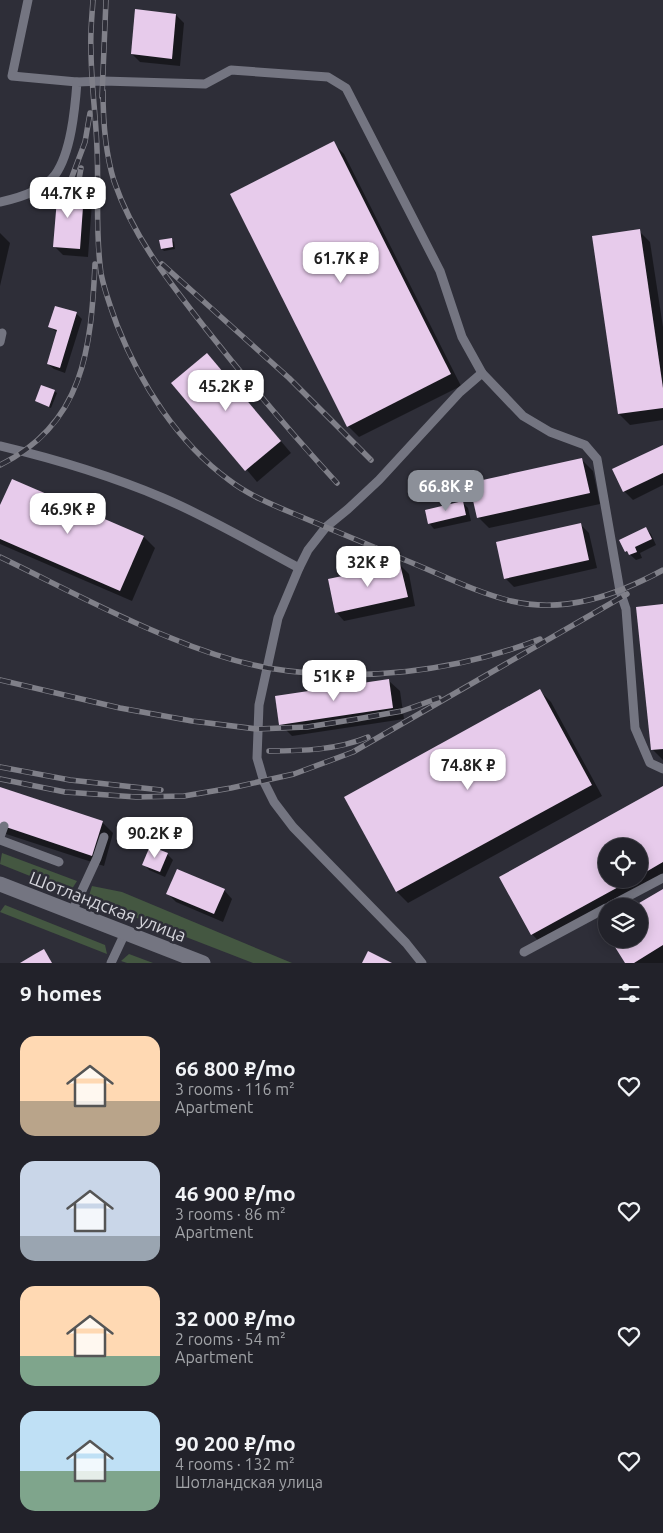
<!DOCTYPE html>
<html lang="en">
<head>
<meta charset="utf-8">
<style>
  body { margin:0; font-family:Ubuntu,sans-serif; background:#2e2f36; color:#f1f3f6; height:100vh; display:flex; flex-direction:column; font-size:19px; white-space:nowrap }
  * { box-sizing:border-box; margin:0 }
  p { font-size:16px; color:#a2a4a8 }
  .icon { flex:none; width:28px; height:28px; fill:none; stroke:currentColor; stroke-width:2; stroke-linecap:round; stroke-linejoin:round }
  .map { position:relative; height:963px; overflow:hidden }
  .panel { display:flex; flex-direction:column; background:#22222a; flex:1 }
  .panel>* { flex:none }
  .controls { position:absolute; left:598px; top:838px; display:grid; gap:10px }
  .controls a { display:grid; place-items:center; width:50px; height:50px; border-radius:50%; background:#22222a; box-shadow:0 2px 12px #0003,0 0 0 1px #3f3f47; font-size:25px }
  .price { position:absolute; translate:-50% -42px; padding:0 11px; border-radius:10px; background:#fff; color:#222; font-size:16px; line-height:32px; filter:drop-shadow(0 1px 2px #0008) }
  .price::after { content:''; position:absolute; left:50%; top:30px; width:15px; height:11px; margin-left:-8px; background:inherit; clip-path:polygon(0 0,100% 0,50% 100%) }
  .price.current { background:#8c9099; color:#fff }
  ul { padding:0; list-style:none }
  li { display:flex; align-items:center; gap:15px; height:125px; padding:0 20px }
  li span { display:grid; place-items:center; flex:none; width:140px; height:100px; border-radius:15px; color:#555 }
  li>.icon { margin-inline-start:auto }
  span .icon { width:60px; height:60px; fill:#fffc; stroke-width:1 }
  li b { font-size:21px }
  h2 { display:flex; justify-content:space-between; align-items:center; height:60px; padding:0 20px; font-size:21px }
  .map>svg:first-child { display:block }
  .green { fill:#445741 }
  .shadow { fill:#0007; fill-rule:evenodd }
  .building { fill:#e7cbeb }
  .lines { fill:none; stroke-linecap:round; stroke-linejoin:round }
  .lane { stroke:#747581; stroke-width:9 }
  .secondary { stroke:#747581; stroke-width:15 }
  .rail-casing { stroke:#808089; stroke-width:5.5 }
  .rail { stroke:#2e2e38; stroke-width:4; stroke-dasharray:11; stroke-linecap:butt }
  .labels { text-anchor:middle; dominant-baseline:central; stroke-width:5; stroke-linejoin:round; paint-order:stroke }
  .street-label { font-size:18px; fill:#d4d4db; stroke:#2e2e38 }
</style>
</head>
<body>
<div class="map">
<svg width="663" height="963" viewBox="0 0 663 963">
  <rect width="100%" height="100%" fill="#2e2e38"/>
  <g class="green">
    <polygon points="2,853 77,881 70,892 0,864"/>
    <polygon points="92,886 122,892 292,963 253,963 88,899"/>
    <polygon points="5,905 105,945 107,954 0,912"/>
    <polygon points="129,954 153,963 127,963 121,961"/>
  </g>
  <g class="shadow">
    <polygon points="176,15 184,23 180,66 140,62 132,54"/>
    <polygon points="333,143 344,154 461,386 359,437 348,426"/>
    <polygon points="84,195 92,203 88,257 63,255 55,247 58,204 52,198"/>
    <polygon points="639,231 650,242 663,327 663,420 630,425 619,414"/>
    <polygon points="0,233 10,243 0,286"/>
    <polygon points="171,239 174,242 175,249 164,251 162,249"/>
    <polygon points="76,313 82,319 65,373 54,369 48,364 58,333 50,327"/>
    <polygon points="207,354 291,453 257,482 173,383"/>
    <polygon points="54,391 57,393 51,408 36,401"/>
    <polygon points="663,446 663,485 633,500 624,491"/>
    <polygon points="582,460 593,471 600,504 489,528 478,517"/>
    <polygon points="12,480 144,537 155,548 132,601 0,544 0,508"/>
    <polygon points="463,503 468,508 471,521 434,529 429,523"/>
    <polygon points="580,524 589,533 597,568 514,587 505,578"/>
    <polygon points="646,529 651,534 656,545 640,553 642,558 636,560 626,551"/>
    <polygon points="400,565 409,574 415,606 344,621 336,612"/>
    <polygon points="663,605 663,760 653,750"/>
    <polygon points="388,680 400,691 404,719 292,736 281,725"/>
    <polygon points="540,691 551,702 602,796 408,903 397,892 345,797"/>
    <path d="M663,788V879L543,946L532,934L501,878ZM606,846H639V879H606Z"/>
    <polygon points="0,789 102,822 113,833 104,866 0,832"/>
    <polygon points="167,854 173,860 165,877 149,870 144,864"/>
    <polygon points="224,890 232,899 223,922 176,902 168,894"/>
    <polygon points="663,890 663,963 626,963 611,939 639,939 639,906 636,906"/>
  </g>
  <g class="building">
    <polygon points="135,9 176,14 172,59 131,54"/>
    <polygon points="334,141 451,374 347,427 230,194"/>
    <polygon points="51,191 84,193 80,249 53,247 57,199 51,198"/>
    <polygon points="640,229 663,388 663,408 618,414 592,236"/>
    <polygon points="172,238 173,247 161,249 159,240"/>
    <polygon points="55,306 77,312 60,368 47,364 57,330 48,327"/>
    <polygon points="207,353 281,441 245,471 171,383"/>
    <polygon points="41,385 55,390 49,407 35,401"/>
    <polygon points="663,445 663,473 623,492 612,469"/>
    <polygon points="582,458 590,493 477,518 469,483"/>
    <polygon points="12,479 144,536 120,591 0,539 0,505"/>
    <polygon points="463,501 466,515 428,524 425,510"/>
    <polygon points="581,523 589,560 504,579 496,542"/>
    <polygon points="646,527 652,539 635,547 637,552 629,555 627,551 625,552 619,540"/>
    <polygon points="400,564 408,597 335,613 328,579"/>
    <polygon points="663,604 663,749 651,750 636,607"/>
    <polygon points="389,679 393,708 279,725 275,696"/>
    <polygon points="540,689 592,785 396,892 344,797"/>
    <polygon points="663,786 663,862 639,876 639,846 606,846 606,879 633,879 531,935 499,877"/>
    <polygon points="0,787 103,821 92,856 0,825"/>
    <polygon points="150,846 168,853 160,872 142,865"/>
    <polygon points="177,869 225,889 214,914 166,894"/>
    <polygon points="663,889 663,945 634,963 625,963 610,939 639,939 639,906 634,906"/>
    <polygon points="44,949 52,963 20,963 35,954"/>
    <polygon points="368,951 392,963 362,963"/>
  </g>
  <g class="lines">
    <g class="lane">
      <polyline points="28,0 12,76 77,82"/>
      <path d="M0,202C19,198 43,191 55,175C71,153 75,109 77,82L103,81L205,84L231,70L328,77L346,88L440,271L462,337L482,373L523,416L550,432L585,445L597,459L620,591L626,609L635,728L650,763L663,769"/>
      <polyline points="0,342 2,333"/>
      <path d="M0,446C55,459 111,476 163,498C210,518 254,544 299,568"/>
      <polyline points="0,837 4,826"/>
      <polyline points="0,840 59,862"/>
      <polyline points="610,906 663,878"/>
      <polyline points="72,912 97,858 104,837"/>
      <polyline points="524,952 606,908"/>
      <polyline points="111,963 125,933"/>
      <polyline points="422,963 406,943 293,827 274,802 264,782 257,758 259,705 278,618 299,568 308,550 326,527 348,509 379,480 460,392 482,373"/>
    </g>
    <polyline class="secondary" points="0,884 203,963"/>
    <defs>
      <g id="rail">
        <path d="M93,0C92,16 90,33 91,50C91,83 96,116 97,149C99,190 95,232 101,273C104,290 111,308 117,325C140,383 177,442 229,480C251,497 278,507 304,518C338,532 371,546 405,560C440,574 475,592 511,601C565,614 617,595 663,570"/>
        <path d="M103,91C103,121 105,152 114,181C133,237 170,283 206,329C248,382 291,433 337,483"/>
        <polyline points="102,97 106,0"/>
        <polyline points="67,190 85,142 90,113"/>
        <polyline points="77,191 81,168"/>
        <polyline points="162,264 289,378 371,460"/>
        <path d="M0,465C84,424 91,348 95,264"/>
        <path d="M0,557C56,584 113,615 171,638C202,651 235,662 268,668C358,683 456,672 540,639"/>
        <polyline points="0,680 120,708 192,721 257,729 307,727 357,719 402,711 439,698"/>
        <path d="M269,751C302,751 337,750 368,737"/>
        <polyline points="0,767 70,780 161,790"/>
        <polyline points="0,779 65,792 136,797 184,796 231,788 294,774 353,752 627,594"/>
      </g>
    </defs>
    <use href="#rail" class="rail-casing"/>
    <use href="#rail" class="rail"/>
  </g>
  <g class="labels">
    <g class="street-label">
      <text transform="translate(108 906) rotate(21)">Шотландская улица</text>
    </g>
  </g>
</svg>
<div class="controls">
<a><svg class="icon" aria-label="locate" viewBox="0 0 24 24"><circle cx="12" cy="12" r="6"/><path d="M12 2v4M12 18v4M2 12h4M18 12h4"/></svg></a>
<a><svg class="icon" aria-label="layers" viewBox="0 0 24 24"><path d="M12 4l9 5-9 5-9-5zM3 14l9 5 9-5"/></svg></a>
</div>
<b class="price" style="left:68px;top:219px">44.7K ₽</b>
<b class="price" style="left:341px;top:284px">61.7K ₽</b>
<b class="price" style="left:226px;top:412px">45.2K ₽</b>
<b class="price current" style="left:446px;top:512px">66.8K ₽</b>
<b class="price" style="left:68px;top:535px">46.9K ₽</b>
<b class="price" style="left:368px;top:588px">32K ₽</b>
<b class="price" style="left:334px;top:702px">51K ₽</b>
<b class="price" style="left:468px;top:791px">74.8K ₽</b>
<b class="price" style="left:155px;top:859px">90.2K ₽</b>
</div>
<section class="panel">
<h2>9 homes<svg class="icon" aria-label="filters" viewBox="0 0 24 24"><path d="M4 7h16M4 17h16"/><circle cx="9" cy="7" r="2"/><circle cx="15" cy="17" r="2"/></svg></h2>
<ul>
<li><span style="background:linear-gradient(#ffd9b3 65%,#b9a48a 0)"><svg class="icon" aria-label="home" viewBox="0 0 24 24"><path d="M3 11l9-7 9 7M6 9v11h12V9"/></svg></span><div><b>66 800 ₽/mo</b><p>3 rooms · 116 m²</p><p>Apartment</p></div><svg class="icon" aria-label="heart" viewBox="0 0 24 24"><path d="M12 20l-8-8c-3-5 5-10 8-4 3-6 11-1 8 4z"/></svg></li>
<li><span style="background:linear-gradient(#c9d6e8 75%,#9aa5b1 0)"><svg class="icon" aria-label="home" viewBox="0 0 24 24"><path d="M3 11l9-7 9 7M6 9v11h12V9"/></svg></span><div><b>46 900 ₽/mo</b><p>3 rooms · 86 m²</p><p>Apartment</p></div><svg class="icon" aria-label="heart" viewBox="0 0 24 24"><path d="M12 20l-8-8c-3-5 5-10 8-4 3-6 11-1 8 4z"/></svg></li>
<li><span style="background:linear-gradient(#ffd9b3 70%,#7fa58c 0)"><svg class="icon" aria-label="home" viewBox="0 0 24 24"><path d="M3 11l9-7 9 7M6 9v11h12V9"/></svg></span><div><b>32 000 ₽/mo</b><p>2 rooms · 54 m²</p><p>Apartment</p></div><svg class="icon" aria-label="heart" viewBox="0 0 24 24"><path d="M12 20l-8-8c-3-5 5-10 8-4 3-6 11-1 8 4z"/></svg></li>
<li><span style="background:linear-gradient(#bfe0f5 60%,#7fa58c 0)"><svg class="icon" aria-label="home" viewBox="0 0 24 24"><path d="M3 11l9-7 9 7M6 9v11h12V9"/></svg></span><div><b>90 200 ₽/mo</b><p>4 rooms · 132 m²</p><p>Шотландская улица</p></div><svg class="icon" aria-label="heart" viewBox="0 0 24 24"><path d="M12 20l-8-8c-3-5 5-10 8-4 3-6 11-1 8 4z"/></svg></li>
</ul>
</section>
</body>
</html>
